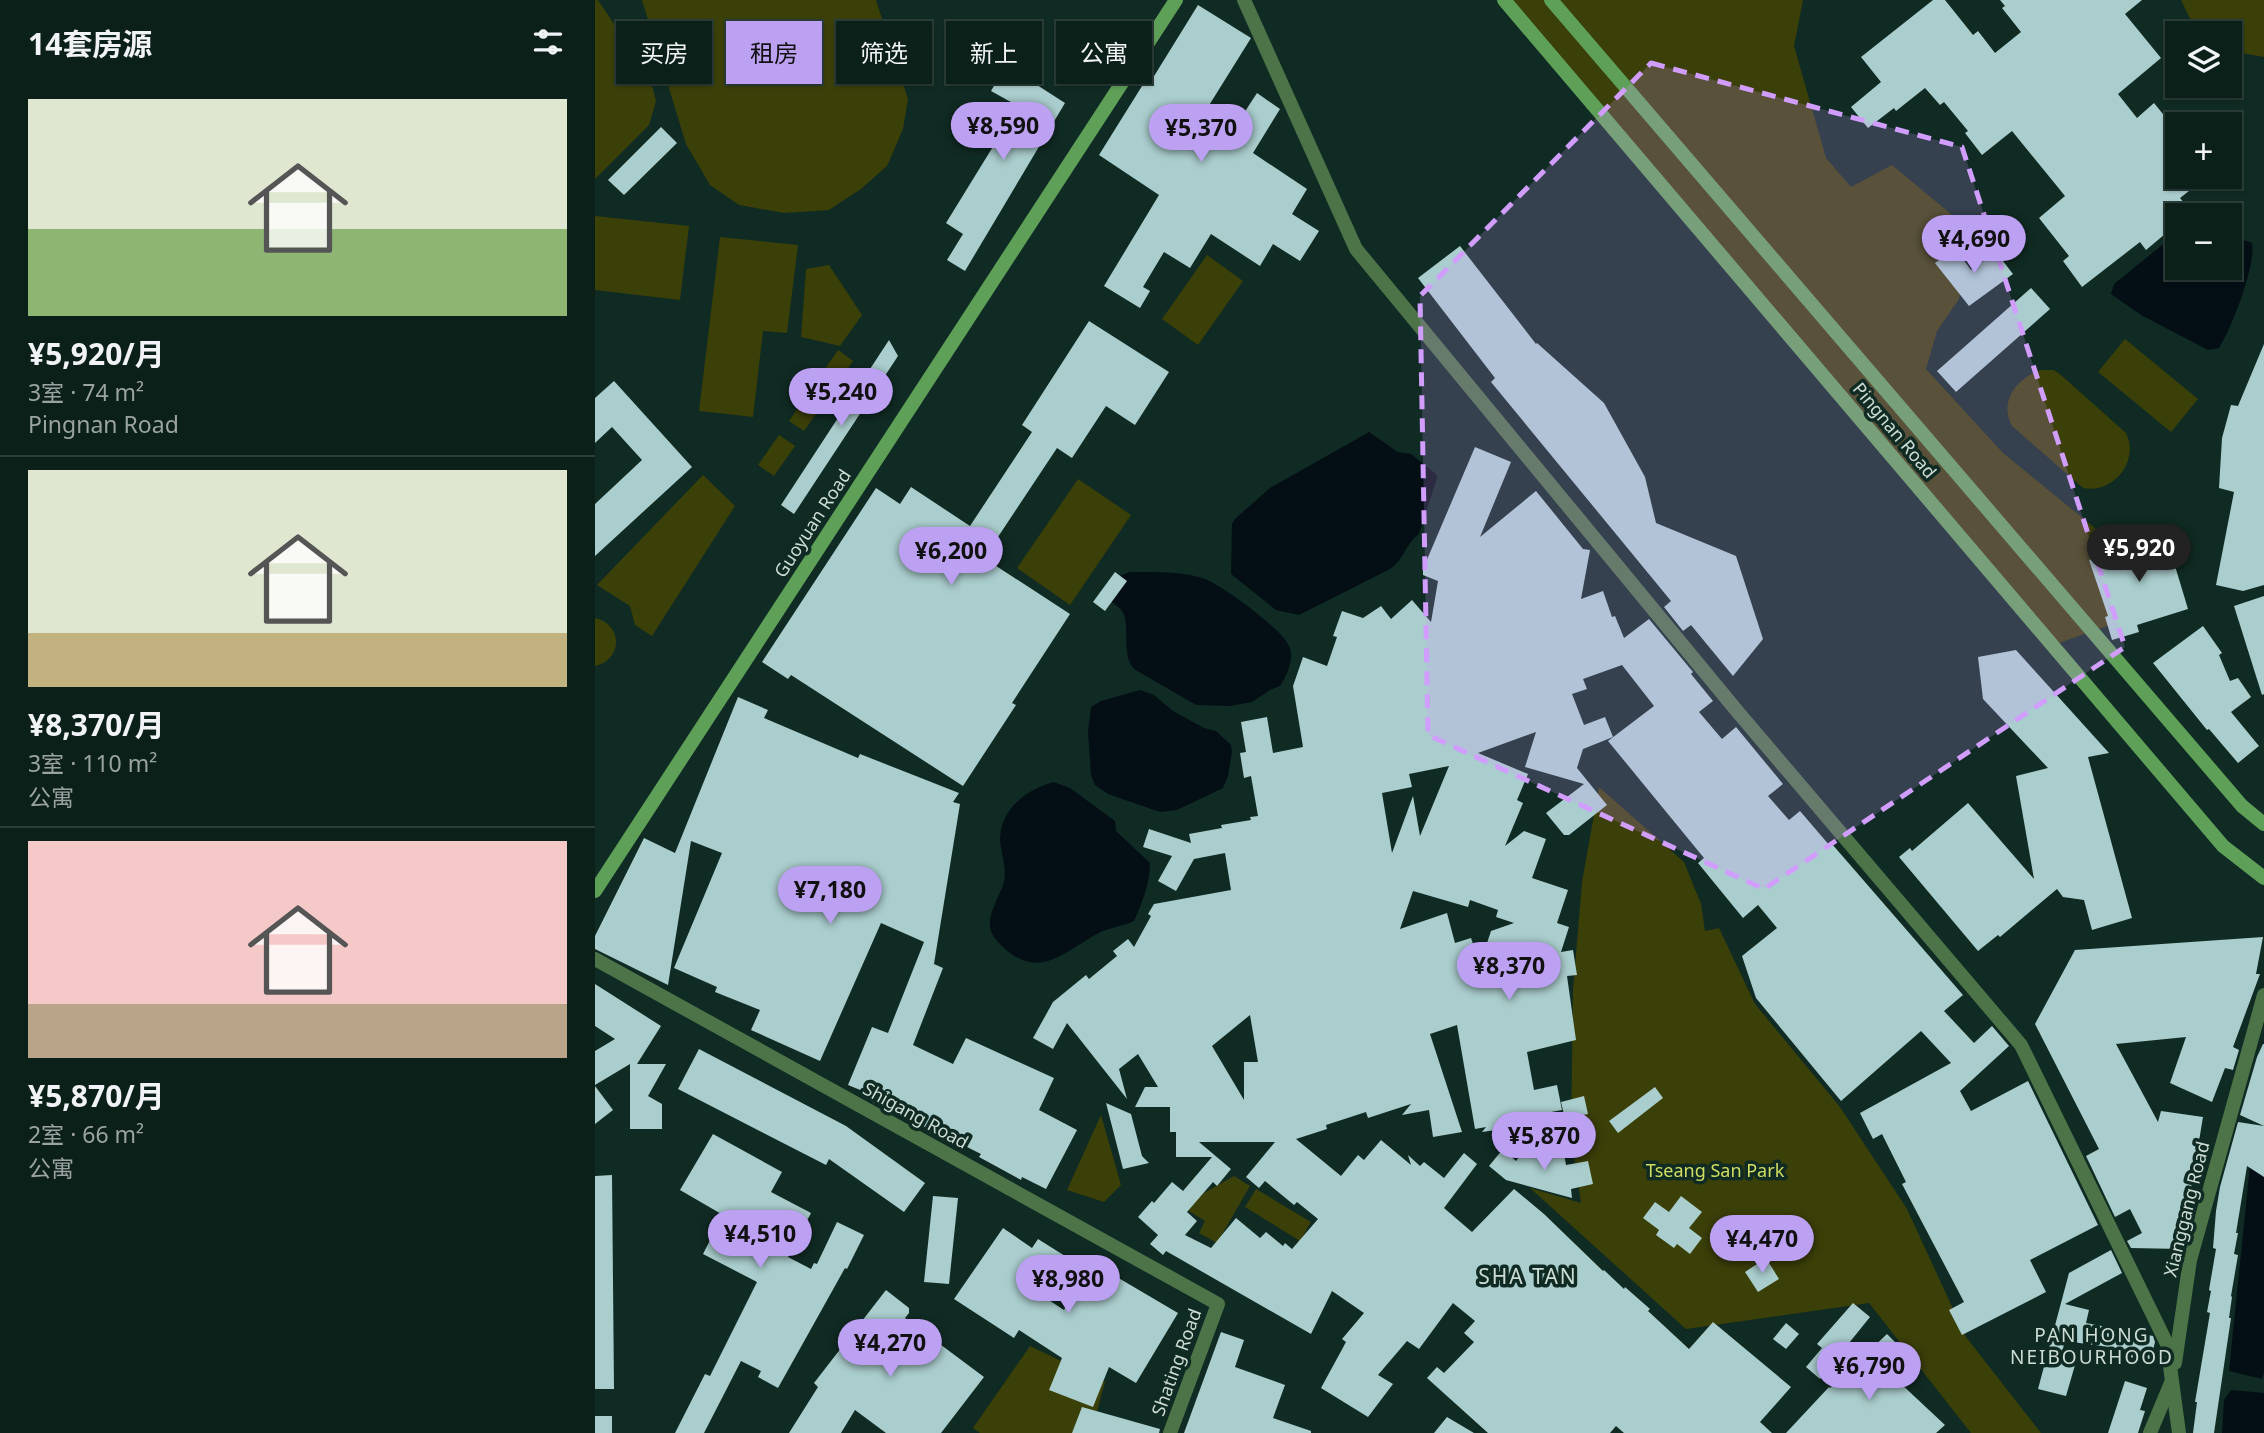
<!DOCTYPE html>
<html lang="zh">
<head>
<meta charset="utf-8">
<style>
  body { margin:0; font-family:"Noto Sans","Noto Sans SC",sans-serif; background:#152823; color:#f1f3f6; height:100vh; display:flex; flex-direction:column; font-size:26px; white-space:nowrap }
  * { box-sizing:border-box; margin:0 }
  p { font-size:23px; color:#9aa3a2 }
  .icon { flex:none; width:38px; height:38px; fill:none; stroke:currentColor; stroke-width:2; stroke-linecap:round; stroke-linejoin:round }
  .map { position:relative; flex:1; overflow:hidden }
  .side { display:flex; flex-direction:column; background:#0c201a; width:595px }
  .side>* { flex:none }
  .guide { position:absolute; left:21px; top:21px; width:665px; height:63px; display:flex; gap:14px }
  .fabs { position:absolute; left:1570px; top:21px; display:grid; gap:14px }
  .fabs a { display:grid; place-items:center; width:77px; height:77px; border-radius:0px; background:#0c201a; box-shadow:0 2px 5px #0004,0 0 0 2px #2c3e39; font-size:35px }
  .price { position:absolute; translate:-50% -60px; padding:0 16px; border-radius:24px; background:#bca0f2; color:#111; font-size:23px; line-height:46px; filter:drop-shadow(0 2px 4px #0008) }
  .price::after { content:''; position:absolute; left:50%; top:42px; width:21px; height:16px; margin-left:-10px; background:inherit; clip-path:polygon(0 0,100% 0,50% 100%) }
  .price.selected { background:#222; color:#fff }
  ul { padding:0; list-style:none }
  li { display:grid; align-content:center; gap:14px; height:371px; padding:0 28px }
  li+li { border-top:2px solid #2c3e39 }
  li span { display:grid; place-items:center; height:217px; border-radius:0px; color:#555 }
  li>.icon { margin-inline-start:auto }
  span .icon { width:126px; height:126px; fill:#fffc; stroke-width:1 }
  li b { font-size:30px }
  h2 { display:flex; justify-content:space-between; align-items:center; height:84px; padding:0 28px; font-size:30px }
  .chip { padding:0 24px; border-radius:0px; background:#0c201a; box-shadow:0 2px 5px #0004,0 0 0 2px #2c3e39; font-size:24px; line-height:63px }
  .chip.selected { background:#bca0f2; color:#111 }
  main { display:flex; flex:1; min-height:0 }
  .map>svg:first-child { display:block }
  .green { fill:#3b3f08 }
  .water { fill:#030f15 }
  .building { fill:#aacdcd; fill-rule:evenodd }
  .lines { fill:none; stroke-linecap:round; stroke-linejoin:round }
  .street { stroke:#4c7448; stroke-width:14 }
  .secondary { stroke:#5fa059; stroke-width:14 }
  .marked { fill:#d19dfe; fill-opacity:0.2; stroke:#d19dfe; stroke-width:5; stroke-dasharray:14 9; stroke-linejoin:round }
  .labels { text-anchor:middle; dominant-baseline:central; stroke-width:7; stroke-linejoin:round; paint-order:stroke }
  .street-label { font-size:18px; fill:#cdddd6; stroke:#102b23 }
  .park-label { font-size:18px; fill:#d1de60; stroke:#102b23 }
  .neighbourhood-label { font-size:19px; letter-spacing:2px; fill:#cdddd6; stroke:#102b23 }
  .quarter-label { font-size:21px; letter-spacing:2px; fill:#cdddd6; stroke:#102b23 }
</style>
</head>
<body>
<main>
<section class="side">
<h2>14套房源<svg class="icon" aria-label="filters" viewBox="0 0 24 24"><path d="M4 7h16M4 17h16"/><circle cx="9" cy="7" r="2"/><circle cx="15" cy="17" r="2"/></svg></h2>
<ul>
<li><span style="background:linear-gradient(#dfe7d0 60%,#8fb573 0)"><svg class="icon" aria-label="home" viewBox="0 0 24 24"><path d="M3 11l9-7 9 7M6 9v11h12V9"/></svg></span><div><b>¥5,920/月</b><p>3室 · 74 m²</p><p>Pingnan Road</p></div></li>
<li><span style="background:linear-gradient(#dfe7d0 75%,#c2b280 0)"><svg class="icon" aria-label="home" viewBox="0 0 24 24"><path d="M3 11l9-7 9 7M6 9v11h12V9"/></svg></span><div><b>¥8,370/月</b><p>3室 · 110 m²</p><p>公寓</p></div></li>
<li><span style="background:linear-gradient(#f6c9c9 75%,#b9a48a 0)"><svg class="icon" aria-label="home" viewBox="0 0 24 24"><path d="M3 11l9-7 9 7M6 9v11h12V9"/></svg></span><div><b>¥5,870/月</b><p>2室 · 66 m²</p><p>公寓</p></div></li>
</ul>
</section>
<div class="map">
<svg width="1669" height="1433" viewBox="0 0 1669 1433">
  <rect width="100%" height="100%" fill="#102b23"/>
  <g class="green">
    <polygon points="0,0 3,0 43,60 57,85 61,101 54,125 0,179"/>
    <polygon points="47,0 281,0 313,99 308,129 292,166 266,189 234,210 189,213 144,205 115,185 91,144"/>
    <polygon points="909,0 1208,0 1199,46 1231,158 1256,187 1297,165 1374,229 1364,299 1342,331 1331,369 1408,453 1506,533 1521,623 1458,645"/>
    <polygon points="1586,0 1669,0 1669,57 1635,51 1634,33 1602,33"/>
    <polygon points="0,216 94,226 85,300 0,290"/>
    <polygon points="125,237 203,245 192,333 168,331 158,417 104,411"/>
    <polygon points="612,255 648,281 603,345 567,319"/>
    <polygon points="234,265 267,315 245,346 206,337 211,269"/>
    <polygon points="1530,339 1603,399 1576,432 1503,372"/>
    <polygon points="243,350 258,361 209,431 194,421"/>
    <path d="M1446,370H1459L1467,376L1531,433C1545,461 1518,494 1488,488L1417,426C1403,401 1423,377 1446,370Z"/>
    <polygon points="184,435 200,446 179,476 163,465"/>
    <polygon points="108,475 140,506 57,636 40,625 35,606 2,585"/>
    <polygon points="483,479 536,515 475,605 422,568"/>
    <path d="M0,618C28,624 28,660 0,666Z"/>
    <polygon points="1004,787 1089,862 1106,904 1110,931 1124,928 1160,1004 1245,1107 1312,1209 1371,1337 1446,1433 1376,1433 1274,1303 1091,1329 935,1188 986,1203 976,1134 978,990 987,882"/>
    <polygon points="506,1115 526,1185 509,1202 472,1190"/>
    <polygon points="639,1176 655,1186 622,1243 604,1233 610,1221 586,1206"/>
    <polygon points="661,1189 716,1222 705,1241 650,1207"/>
    <polygon points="435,1346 510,1382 496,1433 385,1433 378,1428"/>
  </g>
  <g class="water">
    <path d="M1582,233V268H1634L1635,235L1657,243C1661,266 1637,327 1624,348L1613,350L1546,315L1516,294L1519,284Z"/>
    <path d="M774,432L803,452L816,454L841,474L842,478L824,534C811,543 808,561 795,569L704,615L681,610L636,574L637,524L640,519L675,488Z"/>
    <path d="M535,572C557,572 589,571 610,579C627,585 688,630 694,646C700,658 692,675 685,686L675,690L657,702L635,706L601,705L539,669C526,654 535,632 529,615C526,606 515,601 508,597L519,578Z"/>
    <polygon points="545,690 559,695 578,711 609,728 621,731 636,745 637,752 633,776 628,788 582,810 565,812 513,794 500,785 496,775 493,732 496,707 506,701"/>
    <path d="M459,782L475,788L520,821L521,831L555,863C555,883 547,903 539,921C527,927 515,927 504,933C470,951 445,980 410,949C402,941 394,934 395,922C396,908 405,895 409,882C412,868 406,853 405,840C405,809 432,789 459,782Z"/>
    <polygon points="1655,1165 1669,1175 1669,1372 1667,1379 1634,1371"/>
    <polygon points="1636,1390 1669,1393 1669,1433 1627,1433 1629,1400"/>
  </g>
  <g class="building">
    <polygon points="1338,0 1350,0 1378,35 1383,31 1400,53 1426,32 1407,8 1410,6 1405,0 1547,0 1530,14 1566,58 1523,94 1542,118 1559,103 1572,119 1570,121 1582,135 1582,177 1612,177 1585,198 1599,215 1582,215 1582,224 1551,250 1545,242 1487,287 1468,261 1474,256 1444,218 1470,196 1417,131 1387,155 1370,133 1373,131 1349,102 1345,105 1330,88 1301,111 1299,108 1273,128 1256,107 1286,82 1266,57"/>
    <polygon points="603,5 656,38 608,115 636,133 662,93 685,109 658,153 712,189 697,214 724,231 705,261 678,244 665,266 616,234 595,268 569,252 548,287 555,291 545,308 509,286 564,195 504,155 552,78 556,81"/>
    <polygon points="411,65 470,103 370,271 352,260 368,234 351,223 423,106 396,91"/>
    <polygon points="66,127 82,143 29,195 13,180"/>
    <polygon points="865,246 941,344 942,343 1009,403 1050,477 1061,523 1141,556 1168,639 1138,676 1096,625 1088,631 1069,607 1076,601 896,382 900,378 823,278"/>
    <polygon points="1360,248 1376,270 1401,252 1418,274 1374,306 1340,263"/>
    <polygon points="1436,288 1455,309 1361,392 1342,371"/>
    <polygon points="494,321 574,372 540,425 511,406 477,458 462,448 389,558 475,614 417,703 421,705 368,786 196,675 193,679 167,662 281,488 305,504 316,487 375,526 437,432 427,425"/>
    <polygon points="294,340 303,356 199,514 186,505"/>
    <polygon points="1669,344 1669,585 1648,591 1621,585 1639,492 1624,488 1627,438 1636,405 1643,406"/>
    <polygon points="19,381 97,467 0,556 0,504 47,460 17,427 0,443 0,398"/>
    <path d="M880,447L916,462L885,537L941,491L988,549L995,550L986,599L1008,591L1017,617L1020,616L1029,638L1054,619L1098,672L1096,674L1118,701L1104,712L1127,739L1141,727L1188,784L1173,796L1194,820L1205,811L1235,846L1237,844L1368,995L1349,1011L1379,1043L1397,1026L1414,1046L1365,1091L1376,1111L1433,1081L1503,1225L1435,1260L1451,1292L1367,1335L1354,1310L1369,1302L1307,1184L1311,1182L1287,1134L1278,1139L1265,1113L1356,1063L1326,1031L1246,1101L1161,998L1147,956L1182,928L1163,905L1148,918L1103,863L1109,858L1013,741L1059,706L1027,665L988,679L992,689L977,694L989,725L1010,717L1018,737L988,749L982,768L1012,805L974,835H969L951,813L989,784L930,767L941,732L883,753L933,774L922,800L928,803L910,846L929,831L951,839L937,878L973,890L962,923L974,927L966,952L978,950L982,975L972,976L981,1040L932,1052L939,1090L962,1085L967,1110L929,1117V1126L887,1132L891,1127L880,1129L862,1025L835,1034L867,1132L838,1137L834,1110L807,1115L816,1104L773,1118L771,1112L731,1125L732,1129L701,1139L746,1176L763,1155L769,1160L786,1140L816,1165L813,1155L825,1166L829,1162L849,1178L869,1153L882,1164L849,1208L877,1232L919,1189L949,1214L1008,1271L1009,1270L1029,1289L1030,1287L1055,1309L1053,1311L1094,1349L1118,1322L1196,1387L1165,1422L1177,1433H1029L1021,1426L1015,1433H893L832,1378L842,1367L849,1373L879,1342L869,1333L880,1321L858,1303L824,1349L812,1341L783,1375L798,1384L773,1417L726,1388L751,1342L747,1339L769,1313L737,1291L716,1334L571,1251L568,1255L555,1244L563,1235L543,1217L557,1201L559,1203L577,1182L588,1191L617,1157H581V1132H575V1107H540L550,1087H563L543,1054L524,1069L532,1099L472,1023L458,1049L438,1038L458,1002L491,975L494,979L522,956L518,951L533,939L539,947L556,916L553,914L559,904L636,890L630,853L599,859L581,891L563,881L577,856L548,847L554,829L596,843L594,834L627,828L626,825L656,820L655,817L663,816L656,776L649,778L645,753L651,752L646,722L672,717L678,753L708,747L698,686L708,657L732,666L742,637L738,636L747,611L768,618L786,606L796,619L817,600L836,622L843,581L828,575V569ZM854,766L825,836L818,796L797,853L787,793L817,787L814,774ZM818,891L873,907L875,900L903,910L901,917L919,923L896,931L885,964L876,938L860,943L852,913L805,929ZM655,1015L663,1062H649V1100L617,1046ZM604,1142H680L651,1177L664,1188L670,1181L699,1205L702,1202L723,1219L697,1249L690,1243L688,1246L671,1232L665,1238L641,1218L616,1248L590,1235L602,1221L592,1212L618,1182L622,1186L636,1169Z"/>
    <polygon points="1576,531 1583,554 1577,556 1593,609 1542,625 1544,632 1517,640 1510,617 1513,616 1494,560 1520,552 1519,549"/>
    <polygon points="520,572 532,581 510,611 498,602"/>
    <polygon points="1669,596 1669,694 1667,695 1639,606"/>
    <polygon points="1608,626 1627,653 1624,655 1635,681 1643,678 1656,697 1636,712 1664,746 1643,763 1614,729 1612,730 1558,663"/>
    <polygon points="1421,650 1514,753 1493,757 1537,918 1497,930 1489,900 1468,897 1462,889 1405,937 1403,935 1383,951 1304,857 1315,848 1317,851 1373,803 1439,879 1421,776 1453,768 1388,699 1383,657"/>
    <polygon points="143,697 173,710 169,718 263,758 265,754 364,793 358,802 365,804 339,964 348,968 318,1045 358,1064 371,1038 459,1078 444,1110 482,1130 451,1189 427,1177 426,1180 384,1157 386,1154 356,1139 354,1143 347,1140 334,1133 336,1130 277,1102 280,1096 253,1085 277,1027 293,1033 329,942 286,923 225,1061 156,1030 165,1010 120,992 122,987 79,968 127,853 96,841 73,985 0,949 0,936 49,838 80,853"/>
    <polygon points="1668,937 1661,974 1665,974 1638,1047 1644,1050 1638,1070 1630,1068 1617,1102 1575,1083 1591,1037 1521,1044 1563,1122 1566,1111 1608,1117 1586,1249 1536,1248 1532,1241 1547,1233 1535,1209 1520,1217 1491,1156 1504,1149 1440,1024 1480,950"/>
    <polygon points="0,984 66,1026 42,1064 71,1064 53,1096 67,1104 67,1129 35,1129 35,1064 0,1085 0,1051 20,1039 0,1026"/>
    <polygon points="1668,1044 1669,1044 1669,1126 1645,1115 1662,1057"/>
    <polygon points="104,1049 251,1126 330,1183 309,1212 234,1159 231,1165 83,1089"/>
    <polygon points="0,1086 18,1110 0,1124"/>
    <polygon points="1060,1087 1068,1098 1023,1133 1014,1121"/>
    <polygon points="989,1096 993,1114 970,1119 966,1102"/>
    <polygon points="511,1103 536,1114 547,1156 554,1163 528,1169"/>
    <polygon points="1643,1122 1669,1126 1669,1177 1652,1166 1641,1233 1643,1233 1639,1254 1643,1255 1636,1296 1637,1297 1634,1318 1636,1318 1619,1433 1598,1433 1602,1402 1600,1402 1615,1313 1612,1312 1616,1291 1614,1290 1621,1249 1618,1248 1621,1211 1625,1187"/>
    <polygon points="118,1134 187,1172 176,1192 216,1213 193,1257 216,1269 219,1263 222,1264 242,1222 269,1235 252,1269 250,1268 183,1388 163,1377 166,1371 146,1361 109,1433 80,1433 110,1374 115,1376 162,1282 108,1254 128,1215 85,1190"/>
    <polygon points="968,1148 971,1165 993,1161 998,1184 976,1189 977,1198 911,1180 894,1166 908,1149 921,1161 924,1157"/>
    <polygon points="17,1175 19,1389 0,1389 0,1176"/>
    <polygon points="338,1196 363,1198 354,1284 329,1282"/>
    <polygon points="1086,1196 1107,1212 1094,1228 1107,1238 1095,1254 1082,1244 1079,1248 1061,1235 1064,1230 1048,1218 1060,1202 1074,1212"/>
    <polygon points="408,1228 437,1248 443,1239 470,1256 446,1295 469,1310 493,1263 498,1263 583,1313 541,1383 514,1367 498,1407 454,1390 467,1358 424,1330 419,1338 359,1299"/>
    <polygon points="1516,1250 1527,1273 1470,1304 1494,1310 1491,1323 1558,1336 1560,1342 1555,1362 1535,1357 1536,1350 1470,1341 1465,1360 1480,1365 1471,1396 1443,1389 1474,1273"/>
    <polygon points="1171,1258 1184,1279 1163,1292 1150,1272"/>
    <polygon points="291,1290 314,1308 314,1313 310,1318 389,1377 346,1433 291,1433 260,1410 246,1433 194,1433 223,1387 219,1383"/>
    <polygon points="1258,1303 1275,1317 1225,1379 1211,1367 1227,1348 1222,1344"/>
    <polygon points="1191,1323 1204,1334 1191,1349 1178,1339"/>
    <polygon points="626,1332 649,1340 640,1367 690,1385 678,1418 716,1431 716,1433 589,1433"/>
    <polygon points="1292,1334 1307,1349 1288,1367 1350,1425 1341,1433 1191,1433 1234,1387 1235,1388"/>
    <polygon points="1530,1381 1552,1388 1545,1410 1550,1411 1543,1433 1513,1433"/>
    <polygon points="487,1407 565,1429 564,1433 477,1433"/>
    <rect x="0" y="1416" width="17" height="17"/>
    <polygon points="852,1417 879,1433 839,1433"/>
  </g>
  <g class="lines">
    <g class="street">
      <polyline points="649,0 761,249 1142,711 1426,1045 1572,1344 1584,1433"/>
      <polyline points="0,959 623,1304 575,1433"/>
      <polyline points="1580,1363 1595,1260 1669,995"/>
      <polyline points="1555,1433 1576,1383"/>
    </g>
    <g class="secondary">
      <polyline points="909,0 1628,846 1669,878"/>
      <polyline points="956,0 1647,806 1669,824"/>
      <polyline points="0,891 581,0"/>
    </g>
  </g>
  <path class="marked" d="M1056,63L1367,147L1530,647L1169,889L833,735L825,296Z"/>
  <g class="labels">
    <g class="street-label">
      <text transform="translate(1300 430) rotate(50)">Pingnan Road</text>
      <text transform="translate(217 523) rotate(-57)">Guoyuan Road</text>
      <text transform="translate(321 1115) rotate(29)">Shigang Road</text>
      <text transform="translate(1591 1209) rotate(-76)">Xianggang Road</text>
      <text transform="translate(581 1362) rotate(-70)">Shating Road</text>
    </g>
    <g class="park-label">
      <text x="1120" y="1170">Tseang San Park</text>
    </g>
    <g class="neighbourhood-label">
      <text x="1497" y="1335">PAN HONG<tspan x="1497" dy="22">NEIBOURHOOD</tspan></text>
    </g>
    <g class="quarter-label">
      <text x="933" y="1276">SHA TAN</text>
    </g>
  </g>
</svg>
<div class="fabs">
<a><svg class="icon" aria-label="layers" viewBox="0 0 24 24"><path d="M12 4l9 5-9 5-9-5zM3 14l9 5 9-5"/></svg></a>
<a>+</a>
<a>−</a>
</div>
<b class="price" style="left:408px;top:162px">¥8,590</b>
<b class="price" style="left:606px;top:164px">¥5,370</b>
<b class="price" style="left:1379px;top:275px">¥4,690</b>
<b class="price" style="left:246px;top:428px">¥5,240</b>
<b class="price selected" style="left:1544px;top:584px">¥5,920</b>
<b class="price" style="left:356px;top:587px">¥6,200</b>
<b class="price" style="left:235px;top:926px">¥7,180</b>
<b class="price" style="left:914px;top:1002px">¥8,370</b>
<b class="price" style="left:949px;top:1172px">¥5,870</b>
<b class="price" style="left:165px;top:1270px">¥4,510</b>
<b class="price" style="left:1167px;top:1275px">¥4,470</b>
<b class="price" style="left:473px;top:1315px">¥8,980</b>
<b class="price" style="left:295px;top:1379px">¥4,270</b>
<b class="price" style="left:1274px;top:1402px">¥6,790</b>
<div class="guide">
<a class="chip">买房</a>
<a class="chip selected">租房</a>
<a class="chip">筛选</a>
<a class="chip">新上</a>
<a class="chip">公寓</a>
</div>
</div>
</main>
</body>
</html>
